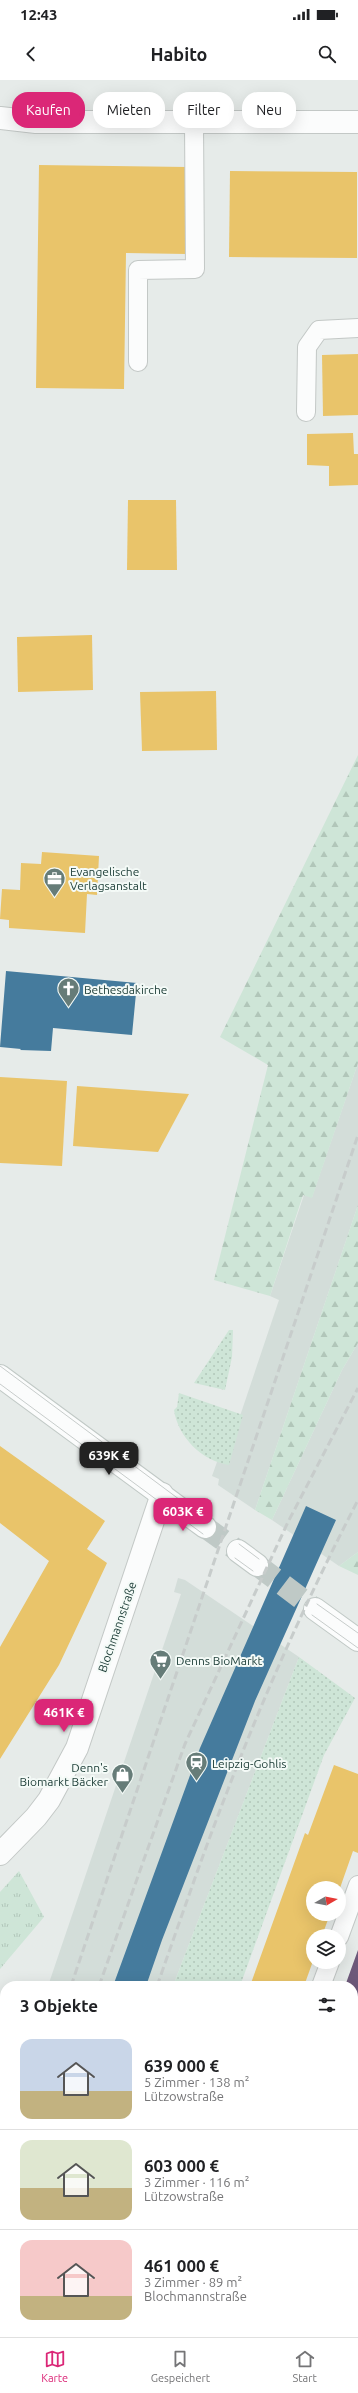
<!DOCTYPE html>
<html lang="de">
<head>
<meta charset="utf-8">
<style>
  body { margin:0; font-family:Ubuntu,sans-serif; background:#f6f6f6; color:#202124; height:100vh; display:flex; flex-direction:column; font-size:15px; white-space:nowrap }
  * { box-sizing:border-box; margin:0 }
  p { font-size:13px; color:#757577 }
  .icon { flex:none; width:22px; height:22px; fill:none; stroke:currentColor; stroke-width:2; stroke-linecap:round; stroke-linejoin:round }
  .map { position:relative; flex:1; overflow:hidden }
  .panel { position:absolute; left:0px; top:1901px; width:358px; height:356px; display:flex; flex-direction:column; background:#fff; border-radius:16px 16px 0 0; box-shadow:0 4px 16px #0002 }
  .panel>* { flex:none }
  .guide { position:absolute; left:12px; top:12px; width:334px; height:36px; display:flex; gap:8px }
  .needle { width:26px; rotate:81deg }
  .fabs { position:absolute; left:306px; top:1801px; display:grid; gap:8px }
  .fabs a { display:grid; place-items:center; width:40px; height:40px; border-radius:50%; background:#fff; box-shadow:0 4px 16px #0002; font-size:20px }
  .price { position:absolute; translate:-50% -34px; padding:0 9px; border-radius:8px; background:#db2777; color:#fff; font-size:13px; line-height:26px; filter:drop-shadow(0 1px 2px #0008) }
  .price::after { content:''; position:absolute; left:50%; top:24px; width:12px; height:9px; margin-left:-6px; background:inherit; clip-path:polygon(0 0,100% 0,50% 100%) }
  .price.current { background:#222; color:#fff }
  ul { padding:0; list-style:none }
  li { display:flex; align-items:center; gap:12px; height:100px; padding:0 20px }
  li+li { border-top:1px solid #e0e0e0 }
  li span { display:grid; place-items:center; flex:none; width:112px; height:80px; border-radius:12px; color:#555 }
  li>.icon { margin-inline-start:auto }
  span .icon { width:48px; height:48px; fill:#fffc; stroke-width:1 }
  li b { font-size:17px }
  h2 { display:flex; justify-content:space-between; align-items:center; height:48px; padding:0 20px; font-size:17px }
  .tag { padding:0 14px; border-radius:16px; background:#fff; box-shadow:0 4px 16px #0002; font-size:14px; line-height:36px }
  .tag.current { background:#db2777; color:#fff }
  .status { display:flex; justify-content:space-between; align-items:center; height:28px; padding:0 20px; background:#fff; direction:ltr }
  .status svg { height:11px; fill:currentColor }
  header { display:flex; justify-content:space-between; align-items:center; height:52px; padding:0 20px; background:#fff; font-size:18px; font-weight:700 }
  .tabs { display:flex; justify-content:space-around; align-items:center; height:56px; border-top:1px solid #e0e0e0; background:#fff; font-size:11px; color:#757577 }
  .tabs a { display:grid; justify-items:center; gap:2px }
  .tabs .current { color:#db2777 }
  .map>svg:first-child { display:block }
  .built { fill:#d3ddd9 }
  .grass { fill:url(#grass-dots) }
  .forest { fill:url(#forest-firs) }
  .park { fill:url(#park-tufts) }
  .homes { fill:#e9c46a }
  .offices { fill:#6d597a }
  .public { fill:#457b9d }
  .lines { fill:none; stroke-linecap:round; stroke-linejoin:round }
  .secondary-tunnel { stroke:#bfc9c6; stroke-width:22; stroke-dasharray:22 11; stroke-linecap:butt }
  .service-casing { stroke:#c3c8c6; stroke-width:20 }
  .minor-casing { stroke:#c3c8c6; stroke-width:24 }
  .secondary-casing { stroke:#c1c9c6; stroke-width:24 }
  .service { stroke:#fbfcfc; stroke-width:18 }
  .minor { stroke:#fbfcfc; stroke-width:22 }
  .secondary { stroke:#fbfcfc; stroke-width:22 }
  .tram { stroke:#c7cccb; stroke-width:1 }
  .rail { stroke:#c7cccb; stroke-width:3; stroke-dasharray:8 4; stroke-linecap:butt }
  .labels { text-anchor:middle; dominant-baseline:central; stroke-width:4; stroke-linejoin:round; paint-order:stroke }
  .poi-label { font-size:12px; fill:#21413b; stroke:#f4faf7; text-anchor:start }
  .street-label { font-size:12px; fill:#21413b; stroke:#f4faf7 }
</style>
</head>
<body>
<div class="status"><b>12:43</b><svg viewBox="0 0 49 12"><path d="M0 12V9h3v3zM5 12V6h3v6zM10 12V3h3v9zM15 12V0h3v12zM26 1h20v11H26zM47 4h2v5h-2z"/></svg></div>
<header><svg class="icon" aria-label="back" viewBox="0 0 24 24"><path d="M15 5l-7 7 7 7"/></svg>Habito<svg class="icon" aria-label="search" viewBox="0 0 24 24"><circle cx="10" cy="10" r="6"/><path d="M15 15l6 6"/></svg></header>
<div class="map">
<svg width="358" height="2257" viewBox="0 0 358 2257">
  <defs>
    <pattern id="grass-dots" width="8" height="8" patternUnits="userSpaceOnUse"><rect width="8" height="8" fill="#cee5d7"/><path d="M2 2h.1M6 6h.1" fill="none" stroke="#b1c6b9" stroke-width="1.8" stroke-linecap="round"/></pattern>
    <pattern id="forest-firs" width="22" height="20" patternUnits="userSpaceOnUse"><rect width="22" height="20" fill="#cee5d7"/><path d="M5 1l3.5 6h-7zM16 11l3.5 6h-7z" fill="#b1c6b9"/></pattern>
    <pattern id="park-tufts" width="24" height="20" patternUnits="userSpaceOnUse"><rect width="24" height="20" fill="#cee5d7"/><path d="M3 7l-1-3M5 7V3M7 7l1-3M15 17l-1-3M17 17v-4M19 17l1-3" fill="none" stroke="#b1c6b9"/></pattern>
  </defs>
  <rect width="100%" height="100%" fill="#e6ebe9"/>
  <g class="built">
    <polygon points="358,983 358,1125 255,1430 218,1405 219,1399 212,1396 217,1382 241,1333 279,1220 270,1216 304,1115 312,1117"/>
    <polygon points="358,1263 358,1472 339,1486 272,1440 342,1290"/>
    <polygon points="178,1498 185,1500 299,1577 173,1906 48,1906 181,1514 174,1512"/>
    <polygon points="5,2032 5,2252 51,2252 49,2257 0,2257 0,2047"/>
  </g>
  <g class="grass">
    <polygon points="229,1250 233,1250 232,1277 225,1310 194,1303"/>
    <path d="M179,1313L243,1335L229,1385C202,1381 178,1357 174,1330L177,1327Z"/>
    <polygon points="299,1577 355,1618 324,1675 240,1906 173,1906"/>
    <polygon points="51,2252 114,2252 112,2257 49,2257"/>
  </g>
  <g class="forest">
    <polygon points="358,675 358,983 312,1118 303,1115 270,1216 214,1200 268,985 220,957"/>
    <polygon points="358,1125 358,1263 342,1290 272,1440 255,1430"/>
    <polygon points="358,1472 358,1495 339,1486"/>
  </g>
  <g class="park">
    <polygon points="19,1791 44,1837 0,1889 0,1812"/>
    <polygon points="0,2003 5,2006 5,2032 0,2047"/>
  </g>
  <g class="homes">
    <polygon points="39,85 187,87 186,174 126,173 124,309 36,308"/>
    <polygon points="230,91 357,92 357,178 229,177"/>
    <polygon points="358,274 358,335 323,336 322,275"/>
    <polygon points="353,353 354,374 358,374 358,405 329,406 329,386 307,385 307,354"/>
    <polygon points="128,420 176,420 177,490 127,490"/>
    <polygon points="92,555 93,610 18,612 17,557"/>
    <polygon points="216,611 217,670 142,671 140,612"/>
    <polygon points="42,772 99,776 97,815 87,814 85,853 9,848 9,840 0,839 2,809 20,810 21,783 41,784"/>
    <polygon points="0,997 67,1001 62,1086 0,1083"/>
    <polygon points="77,1006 189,1014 158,1072 73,1066"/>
    <polygon points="0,1366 105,1441 87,1469 107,1483 59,1585 0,1679 0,1567 49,1481 0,1443"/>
    <polygon points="334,1685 358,1694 358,1773 353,1771 340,1808 313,1808 313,1834 330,1834 322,1856 313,1856 313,1881 304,1906 250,1906 305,1753 308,1755"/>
    <polygon points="124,2252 177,2252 175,2257 122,2257"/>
  </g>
  <g class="offices">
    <polygon points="358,1870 358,2031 353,2029 353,1906 345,1906"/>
    <polygon points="353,2063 358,2065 358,2157 353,2155"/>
  </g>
  <g class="public">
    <polygon points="6,891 137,903 132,955 53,948 51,971 20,970 21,969 0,967"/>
    <polygon points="306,1426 336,1440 255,1621 162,1860 146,1906 113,1906 200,1668"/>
  </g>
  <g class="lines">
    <g class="secondary-tunnel">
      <polyline points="205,1447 238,1471"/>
      <polyline points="257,1485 315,1529"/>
    </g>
    <defs>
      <g id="service">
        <polyline points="138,282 138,190 195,189 194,42"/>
        <polyline points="306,332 307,267 319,250 358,248"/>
        <polyline points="339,1857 358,1805"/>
        <polyline points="321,1906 330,1882"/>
        <polyline points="194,2257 196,2252"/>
      </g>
      <g id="minor">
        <polyline points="0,38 36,42 358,42"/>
        <polyline points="0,1774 36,1737 49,1720 77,1668 162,1414"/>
      </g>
      <g id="secondary">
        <polyline points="0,1296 205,1447"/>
        <polyline points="238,1471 257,1485"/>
        <polyline points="315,1529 358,1560"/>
      </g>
    </defs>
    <use href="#service" class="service-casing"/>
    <use href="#minor" class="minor-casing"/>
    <use href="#secondary" class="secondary-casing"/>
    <use href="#service" class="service"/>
    <use href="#minor" class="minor"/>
    <use href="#secondary" class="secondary"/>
    <g class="tram">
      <polyline points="0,1286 207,1440"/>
      <polyline points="0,1304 203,1454"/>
      <polyline points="239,1464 259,1479"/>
      <polyline points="235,1478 253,1491"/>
      <polyline points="317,1524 358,1553"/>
      <polyline points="312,1535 358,1568"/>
    </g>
    <g class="rail">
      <polyline points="71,1906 358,1055"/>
      <polyline points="99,1906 185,1664 288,1442 358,1308"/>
      <path d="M157,1906C180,1841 202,1776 227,1712C265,1612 309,1515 358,1420"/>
      <polyline points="0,2115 5,2100"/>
      <polyline points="0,2206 5,2191"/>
      <polyline points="32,2257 34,2252"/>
    </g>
  </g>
  <defs>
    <symbol id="office-pin" viewBox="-11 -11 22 30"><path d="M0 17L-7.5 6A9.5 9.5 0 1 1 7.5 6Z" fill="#667c78" stroke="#f4faf7"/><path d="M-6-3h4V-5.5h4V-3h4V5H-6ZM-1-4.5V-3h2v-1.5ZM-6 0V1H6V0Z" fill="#fff"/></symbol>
    <symbol id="church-pin" viewBox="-11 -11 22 30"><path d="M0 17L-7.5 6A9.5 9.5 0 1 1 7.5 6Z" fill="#667c78" stroke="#f4faf7"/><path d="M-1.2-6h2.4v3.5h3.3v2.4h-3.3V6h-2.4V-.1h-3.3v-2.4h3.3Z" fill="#fff"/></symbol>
    <symbol id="supermarket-pin" viewBox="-11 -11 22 30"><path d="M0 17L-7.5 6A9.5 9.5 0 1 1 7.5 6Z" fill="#667c78" stroke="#f4faf7"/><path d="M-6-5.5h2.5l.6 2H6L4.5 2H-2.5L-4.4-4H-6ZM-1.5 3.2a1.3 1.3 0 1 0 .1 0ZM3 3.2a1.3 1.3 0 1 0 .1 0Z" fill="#fff"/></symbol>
    <symbol id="station-pin" viewBox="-11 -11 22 30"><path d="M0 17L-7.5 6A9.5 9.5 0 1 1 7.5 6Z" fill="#667c78" stroke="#f4faf7"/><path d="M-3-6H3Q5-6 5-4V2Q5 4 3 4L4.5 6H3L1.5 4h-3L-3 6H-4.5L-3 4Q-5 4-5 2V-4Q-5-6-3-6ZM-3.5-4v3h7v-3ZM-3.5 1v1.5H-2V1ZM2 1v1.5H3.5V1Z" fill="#fff"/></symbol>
    <symbol id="shop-pin" viewBox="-11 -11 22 30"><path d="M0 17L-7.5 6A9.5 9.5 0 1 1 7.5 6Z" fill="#667c78" stroke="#f4faf7"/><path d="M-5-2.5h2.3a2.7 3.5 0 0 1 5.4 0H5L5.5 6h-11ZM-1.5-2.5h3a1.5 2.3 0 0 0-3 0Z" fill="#fff"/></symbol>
  </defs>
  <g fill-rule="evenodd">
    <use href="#office-pin" x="42" y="786" width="25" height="34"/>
    <use href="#church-pin" x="56" y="896" width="25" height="34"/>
    <use href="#supermarket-pin" x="148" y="1568" width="25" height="34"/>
    <use href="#station-pin" x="184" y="1670" width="25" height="34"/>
    <use href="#shop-pin" x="110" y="1682" width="25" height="34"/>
  </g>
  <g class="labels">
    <g class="poi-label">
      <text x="70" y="791">Evangelische<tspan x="70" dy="14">Verlagsanstalt</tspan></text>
      <text x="84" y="909">Bethesdakirche</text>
      <text x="176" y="1580">Denns BioMarkt</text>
      <text x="212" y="1683">Leipzig-Gohlis</text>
      <text x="108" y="1687" text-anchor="end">Denn's<tspan x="108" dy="14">Biomarkt Bäcker</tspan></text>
    </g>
    <g class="street-label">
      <text transform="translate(117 1547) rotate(-71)">Blochmannstraße</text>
    </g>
  </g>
</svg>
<div class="fabs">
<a><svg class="needle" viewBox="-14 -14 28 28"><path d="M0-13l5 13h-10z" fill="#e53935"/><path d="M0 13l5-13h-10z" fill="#757577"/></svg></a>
<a><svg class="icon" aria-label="layers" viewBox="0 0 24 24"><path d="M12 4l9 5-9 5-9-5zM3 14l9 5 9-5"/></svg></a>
</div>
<b class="price current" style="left:109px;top:1396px">639K €</b>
<b class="price" style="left:183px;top:1452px">603K €</b>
<b class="price" style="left:64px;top:1653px">461K €</b>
<div class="guide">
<a class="tag current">Kaufen</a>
<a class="tag">Mieten</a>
<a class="tag">Filter</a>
<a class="tag">Neu</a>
</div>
<section class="panel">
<h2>3 Objekte<svg class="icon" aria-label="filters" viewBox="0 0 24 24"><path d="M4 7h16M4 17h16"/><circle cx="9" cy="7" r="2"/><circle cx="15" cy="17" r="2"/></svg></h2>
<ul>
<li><span style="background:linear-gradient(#c9d6e8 65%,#c2b280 0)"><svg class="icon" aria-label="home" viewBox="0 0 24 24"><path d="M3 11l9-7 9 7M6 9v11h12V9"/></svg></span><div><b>639 000 €</b><p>5 Zimmer · 138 m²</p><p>Lützowstraße</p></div></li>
<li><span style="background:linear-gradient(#dfe7d0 60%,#c2b280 0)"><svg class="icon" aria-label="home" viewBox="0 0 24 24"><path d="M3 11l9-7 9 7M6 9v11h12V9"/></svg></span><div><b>603 000 €</b><p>3 Zimmer · 116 m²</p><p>Lützowstraße</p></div></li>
<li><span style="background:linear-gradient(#f6c9c9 70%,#c2b280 0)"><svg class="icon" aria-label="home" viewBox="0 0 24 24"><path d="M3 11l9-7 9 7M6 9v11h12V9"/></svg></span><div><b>461 000 €</b><p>3 Zimmer · 89 m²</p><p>Blochmannstraße</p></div></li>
</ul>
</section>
</div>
<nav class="tabs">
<a class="current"><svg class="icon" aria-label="map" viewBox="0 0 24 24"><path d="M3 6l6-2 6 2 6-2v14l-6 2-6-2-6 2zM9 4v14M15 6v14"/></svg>Karte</a>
<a><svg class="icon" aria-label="saved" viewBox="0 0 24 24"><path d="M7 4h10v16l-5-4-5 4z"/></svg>Gespeichert</a>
<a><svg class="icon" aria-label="home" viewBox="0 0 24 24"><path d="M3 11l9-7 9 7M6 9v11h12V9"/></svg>Start</a>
</nav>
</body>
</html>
